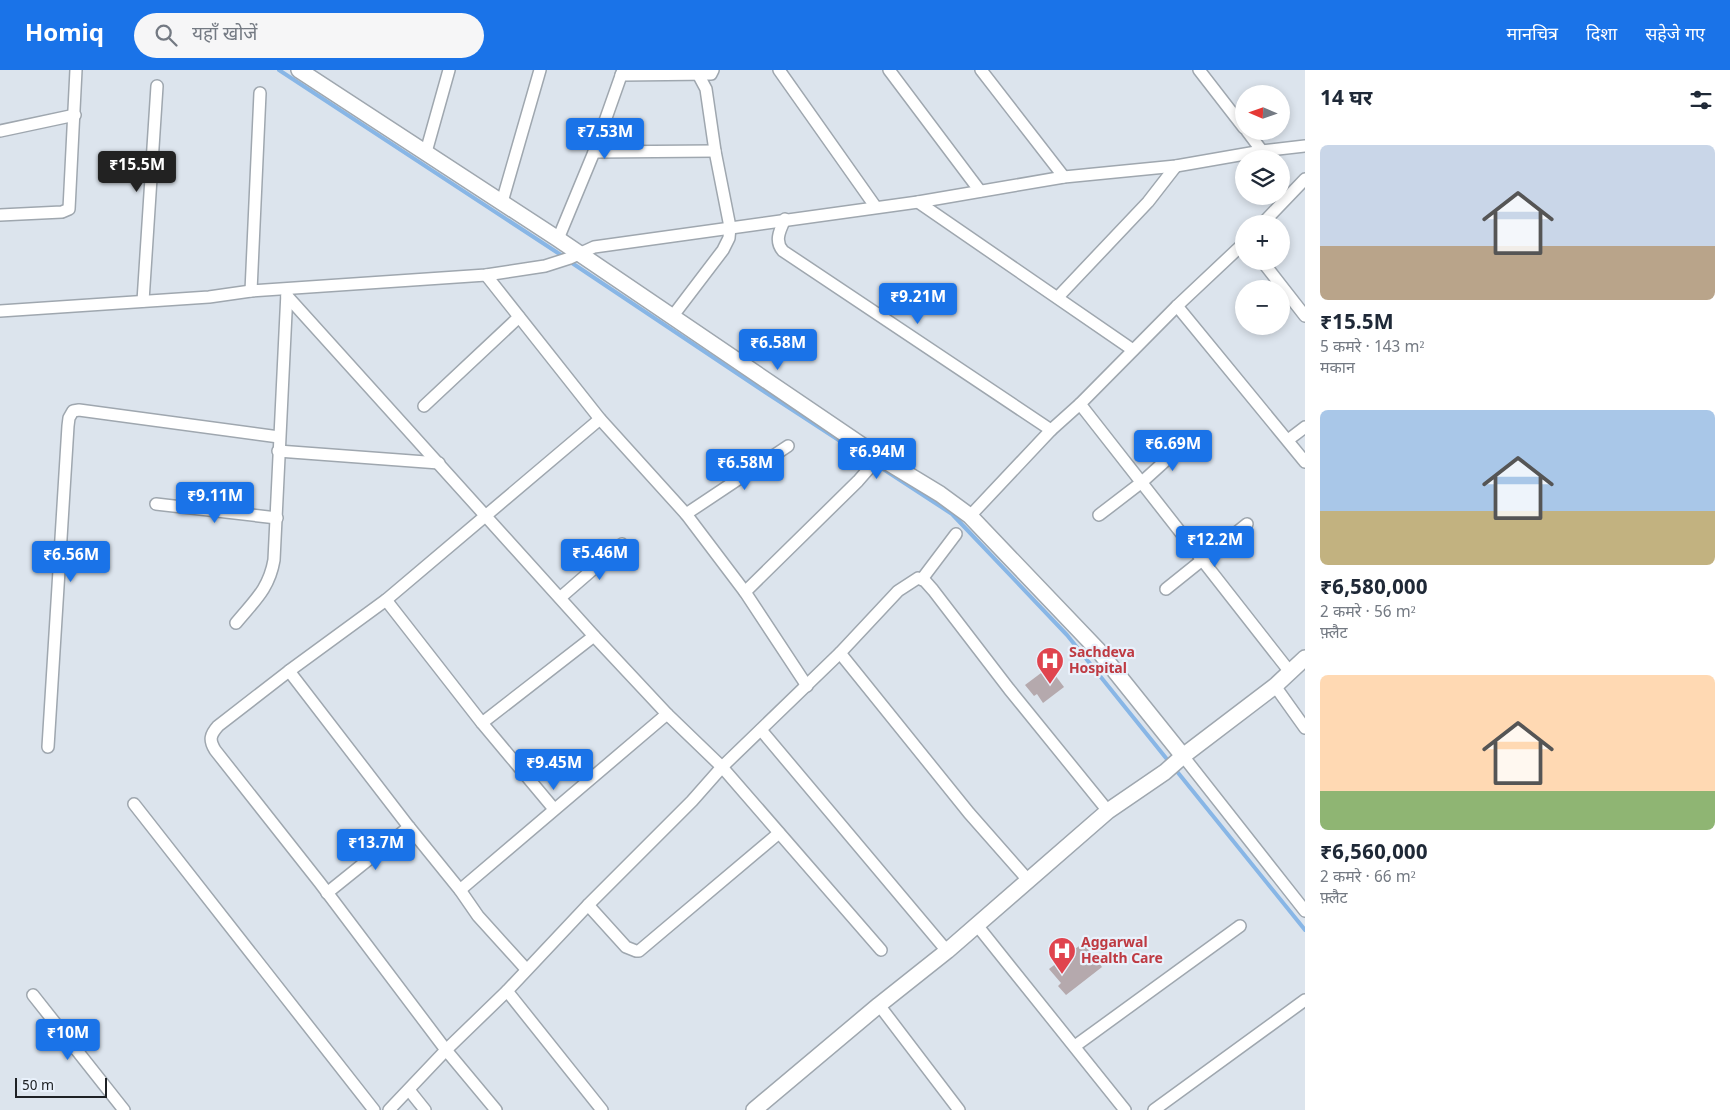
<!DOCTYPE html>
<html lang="hi">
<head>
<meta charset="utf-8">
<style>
  body { margin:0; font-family:Georgia,"Noto Sans Devanagari",serif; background:#f6f6f7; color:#1f2937; height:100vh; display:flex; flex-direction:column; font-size:19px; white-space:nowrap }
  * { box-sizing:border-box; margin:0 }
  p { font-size:16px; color:#747a83 }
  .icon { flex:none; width:28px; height:28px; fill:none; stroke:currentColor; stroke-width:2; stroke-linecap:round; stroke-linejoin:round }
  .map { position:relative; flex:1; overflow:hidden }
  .details { display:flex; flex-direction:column; background:#fff; width:425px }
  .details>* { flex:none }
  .needle { width:32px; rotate:272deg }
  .buttons { position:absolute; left:1235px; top:15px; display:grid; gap:10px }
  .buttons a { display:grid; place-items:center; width:55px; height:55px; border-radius:50%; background:#fff; box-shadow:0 2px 8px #0003; font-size:25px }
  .scale { position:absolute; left:15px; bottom:12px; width:92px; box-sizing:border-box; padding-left:5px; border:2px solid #1e2125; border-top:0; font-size:14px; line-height:18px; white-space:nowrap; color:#1e2125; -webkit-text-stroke:4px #e9f1fb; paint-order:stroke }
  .price { position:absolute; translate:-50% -42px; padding:0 11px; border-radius:5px; background:#1a73e8; color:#fff; font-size:16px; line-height:32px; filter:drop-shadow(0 1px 2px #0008) }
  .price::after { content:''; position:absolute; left:50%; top:30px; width:15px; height:11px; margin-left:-8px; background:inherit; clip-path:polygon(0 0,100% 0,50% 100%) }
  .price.on { background:#222; color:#fff }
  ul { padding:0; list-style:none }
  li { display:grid; align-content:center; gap:10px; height:265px; padding:0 15px }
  li span { display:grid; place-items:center; height:155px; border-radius:8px; color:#555 }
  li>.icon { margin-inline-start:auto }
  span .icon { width:90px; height:90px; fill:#fffc; stroke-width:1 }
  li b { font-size:21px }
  h2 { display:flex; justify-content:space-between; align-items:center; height:60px; padding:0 15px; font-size:21px }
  header { display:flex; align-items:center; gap:30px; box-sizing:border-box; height:70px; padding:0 25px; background:#1a73e8; color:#fff }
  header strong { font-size:24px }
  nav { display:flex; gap:28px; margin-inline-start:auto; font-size:18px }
  .search { width:350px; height:45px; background:#f6f6f7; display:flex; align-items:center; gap:12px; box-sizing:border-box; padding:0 18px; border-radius:28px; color:#747a83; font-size:19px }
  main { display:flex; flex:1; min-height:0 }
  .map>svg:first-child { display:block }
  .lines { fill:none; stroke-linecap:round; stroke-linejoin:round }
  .stream { stroke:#88b6e6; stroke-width:4 }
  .building { fill:#b5a9ad }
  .minor-casing { stroke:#9fa7af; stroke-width:14 }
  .tertiary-casing { stroke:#9fa7af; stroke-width:18 }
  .minor { stroke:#fff; stroke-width:11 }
  .tertiary { stroke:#fff; stroke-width:15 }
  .labels { text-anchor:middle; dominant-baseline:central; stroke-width:4.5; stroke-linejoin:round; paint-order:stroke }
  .health-label { font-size:14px; font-weight:bold; fill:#be3a42; stroke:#e9f1fb; text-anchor:start }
</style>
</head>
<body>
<header>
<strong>Homiq</strong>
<div class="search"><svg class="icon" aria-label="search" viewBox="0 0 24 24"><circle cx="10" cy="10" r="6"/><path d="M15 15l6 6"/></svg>यहाँ खोजें</div>
<nav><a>मानचित्र</a><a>दिशा</a><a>सहेजे गए</a></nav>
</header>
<main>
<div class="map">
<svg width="1305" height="1040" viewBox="0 0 1305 1040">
  <rect width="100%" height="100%" fill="#dce4ed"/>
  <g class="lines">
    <g class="stream">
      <polyline points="279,0 564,187"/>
      <polyline points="569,191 765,322 952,444 1067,565 1170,693"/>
      <polyline points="1175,699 1305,860"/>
    </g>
  </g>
  <g class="building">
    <polygon points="1049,597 1064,617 1043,633 1037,624 1034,626 1025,615"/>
    <polygon points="1083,873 1102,897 1066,925 1058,916 1061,913 1049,899"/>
  </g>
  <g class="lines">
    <defs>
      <g id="minor">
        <polyline points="779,0 875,136"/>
        <polyline points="889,0 980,121"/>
        <polyline points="981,0 1064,107"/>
        <polyline points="1199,0 1244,58"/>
        <polyline points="621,5 711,4 713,0"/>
        <polyline points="0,61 75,45"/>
        <polyline points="1247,61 1262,81"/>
        <polyline points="426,82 449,0"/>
        <polyline points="594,82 715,81"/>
        <polyline points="502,132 540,0"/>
        <polyline points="918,132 1133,280"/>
        <polyline points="0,145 62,142 69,139 76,0"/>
        <path d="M785,149C780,160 774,171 783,181L1051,360"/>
        <polyline points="1262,154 1305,109"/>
        <polyline points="558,169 594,82 623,0"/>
        <polyline points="1262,191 1305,246"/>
        <polyline points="486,205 600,349 686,444 745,522 807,616"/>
        <polyline points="251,221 260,23"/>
        <polyline points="287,226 594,566 667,644 722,697 881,880"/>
        <polyline points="1058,227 1148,132 1176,96"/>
        <polyline points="143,231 157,16"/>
        <polyline points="1177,236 1305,392"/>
        <polyline points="0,241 209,227 251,221 486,205 545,196 570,188 594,177 918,132 1064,107 1176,96 1262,81 1305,76"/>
        <polyline points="672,247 723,180 729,168 730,157 715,81 706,19 698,4"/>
        <polyline points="1080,334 1290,602"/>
        <polyline points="424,336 519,247"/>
        <polyline points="1288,370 1305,357"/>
        <polyline points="278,381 439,393"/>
        <polyline points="156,434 277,448"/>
        <polyline points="686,444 788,376"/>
        <polyline points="1099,445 1142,412 1185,373"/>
        <polyline points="970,446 1051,360 1080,334 1177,236 1244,173"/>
        <polyline points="922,509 956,464"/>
        <polyline points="1166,519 1247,454"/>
        <polyline points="745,522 858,411 879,387"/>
        <polyline points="561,527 622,474"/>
        <polyline points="386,530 482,653 554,739"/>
        <path d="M236,553C254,531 269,519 274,490L287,222"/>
        <polyline points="840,583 969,743 1028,810"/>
        <polyline points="289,601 409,757 460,820 478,846 526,899"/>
        <polyline points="1275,616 1305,658"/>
        <polyline points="482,653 594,566"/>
        <polyline points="761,660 947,881"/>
        <polyline points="48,677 68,356 69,348 73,341 79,340 279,367"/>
        <polyline points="1183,686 1305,841"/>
        <polyline points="134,734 374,1040"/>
        <polyline points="460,820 667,644"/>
        <polyline points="327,823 409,757"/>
        <polyline points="588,835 626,877 636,881 639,881 779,763"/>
        <polyline points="976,854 1125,1040"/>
        <polyline points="507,921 602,1040"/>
        <polyline points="33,925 124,1040"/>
        <polyline points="879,935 959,1040"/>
        <polyline points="1075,976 1240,856"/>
        <polyline points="409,1020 425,1040"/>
        <polyline points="389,1040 446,980 507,921 588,835 692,731 722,697 840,583 898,521 918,508 925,511 933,520 1009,619 1108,741"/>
        <path d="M496,1040L446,980L320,813L215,680C209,670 210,665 218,656L289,601L386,530L600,349"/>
        <polyline points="1154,1040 1305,930"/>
      </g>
      <g id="tertiary">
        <polyline points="299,0 558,169 879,387 940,424 970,446 1098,580 1183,686"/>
        <polyline points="754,1040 879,935 947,881 1108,741 1165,702 1183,686 1275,616 1305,588"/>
      </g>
    </defs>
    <use href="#minor" class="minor-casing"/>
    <use href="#tertiary" class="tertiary-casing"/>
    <use href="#minor" class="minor"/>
    <use href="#tertiary" class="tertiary"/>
  </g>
  <defs>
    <symbol id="hospital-pin" viewBox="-11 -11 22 30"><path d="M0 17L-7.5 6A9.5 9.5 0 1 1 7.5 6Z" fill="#e0444e" stroke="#e9f1fb"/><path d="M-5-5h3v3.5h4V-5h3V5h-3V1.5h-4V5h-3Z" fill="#fff"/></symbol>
  </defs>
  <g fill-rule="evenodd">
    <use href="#hospital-pin" x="1034" y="575" width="32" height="43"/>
    <use href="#hospital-pin" x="1046" y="865" width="32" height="43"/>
  </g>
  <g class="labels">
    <g class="health-label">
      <text x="1069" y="583">Sachdeva<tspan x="1069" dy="16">Hospital</tspan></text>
      <text x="1081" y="873">Aggarwal<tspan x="1081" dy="16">Health Care</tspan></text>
    </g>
  </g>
</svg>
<div class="buttons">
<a><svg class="needle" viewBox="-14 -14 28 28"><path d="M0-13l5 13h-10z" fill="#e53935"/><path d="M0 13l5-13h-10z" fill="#747a83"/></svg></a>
<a><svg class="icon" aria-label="layers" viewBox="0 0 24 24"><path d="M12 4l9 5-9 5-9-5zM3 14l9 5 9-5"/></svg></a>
<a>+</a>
<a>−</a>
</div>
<div class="scale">50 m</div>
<b class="price" style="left:605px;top:90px">₹7.53M</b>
<b class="price on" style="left:137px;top:123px">₹15.5M</b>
<b class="price" style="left:918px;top:255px">₹9.21M</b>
<b class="price" style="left:778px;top:301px">₹6.58M</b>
<b class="price" style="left:1173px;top:402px">₹6.69M</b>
<b class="price" style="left:877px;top:410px">₹6.94M</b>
<b class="price" style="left:745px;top:421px">₹6.58M</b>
<b class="price" style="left:215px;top:454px">₹9.11M</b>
<b class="price" style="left:1215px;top:498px">₹12.2M</b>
<b class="price" style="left:600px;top:511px">₹5.46M</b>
<b class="price" style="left:71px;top:513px">₹6.56M</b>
<b class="price" style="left:554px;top:721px">₹9.45M</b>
<b class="price" style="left:376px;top:801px">₹13.7M</b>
<b class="price" style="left:68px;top:991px">₹10M</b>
</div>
<section class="details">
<h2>14 घर<svg class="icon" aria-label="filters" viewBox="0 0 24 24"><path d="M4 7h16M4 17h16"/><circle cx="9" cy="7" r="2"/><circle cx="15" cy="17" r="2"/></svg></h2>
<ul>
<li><span style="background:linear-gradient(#c9d6e8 65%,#b9a48a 0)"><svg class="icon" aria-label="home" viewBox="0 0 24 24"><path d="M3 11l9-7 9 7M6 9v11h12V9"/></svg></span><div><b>₹15.5M</b><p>5 कमरे · 143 m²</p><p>मकान</p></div></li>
<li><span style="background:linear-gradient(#a9c7e8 65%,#c2b280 0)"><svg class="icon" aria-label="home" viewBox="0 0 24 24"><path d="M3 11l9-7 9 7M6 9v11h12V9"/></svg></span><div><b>₹6,580,000</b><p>2 कमरे · 56 m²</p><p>फ़्लैट</p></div></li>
<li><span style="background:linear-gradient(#ffd9b3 75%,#8fb573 0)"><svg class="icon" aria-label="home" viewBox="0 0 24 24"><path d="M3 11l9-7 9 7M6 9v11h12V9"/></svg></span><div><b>₹6,560,000</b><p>2 कमरे · 66 m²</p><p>फ़्लैट</p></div></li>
</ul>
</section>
</main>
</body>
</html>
